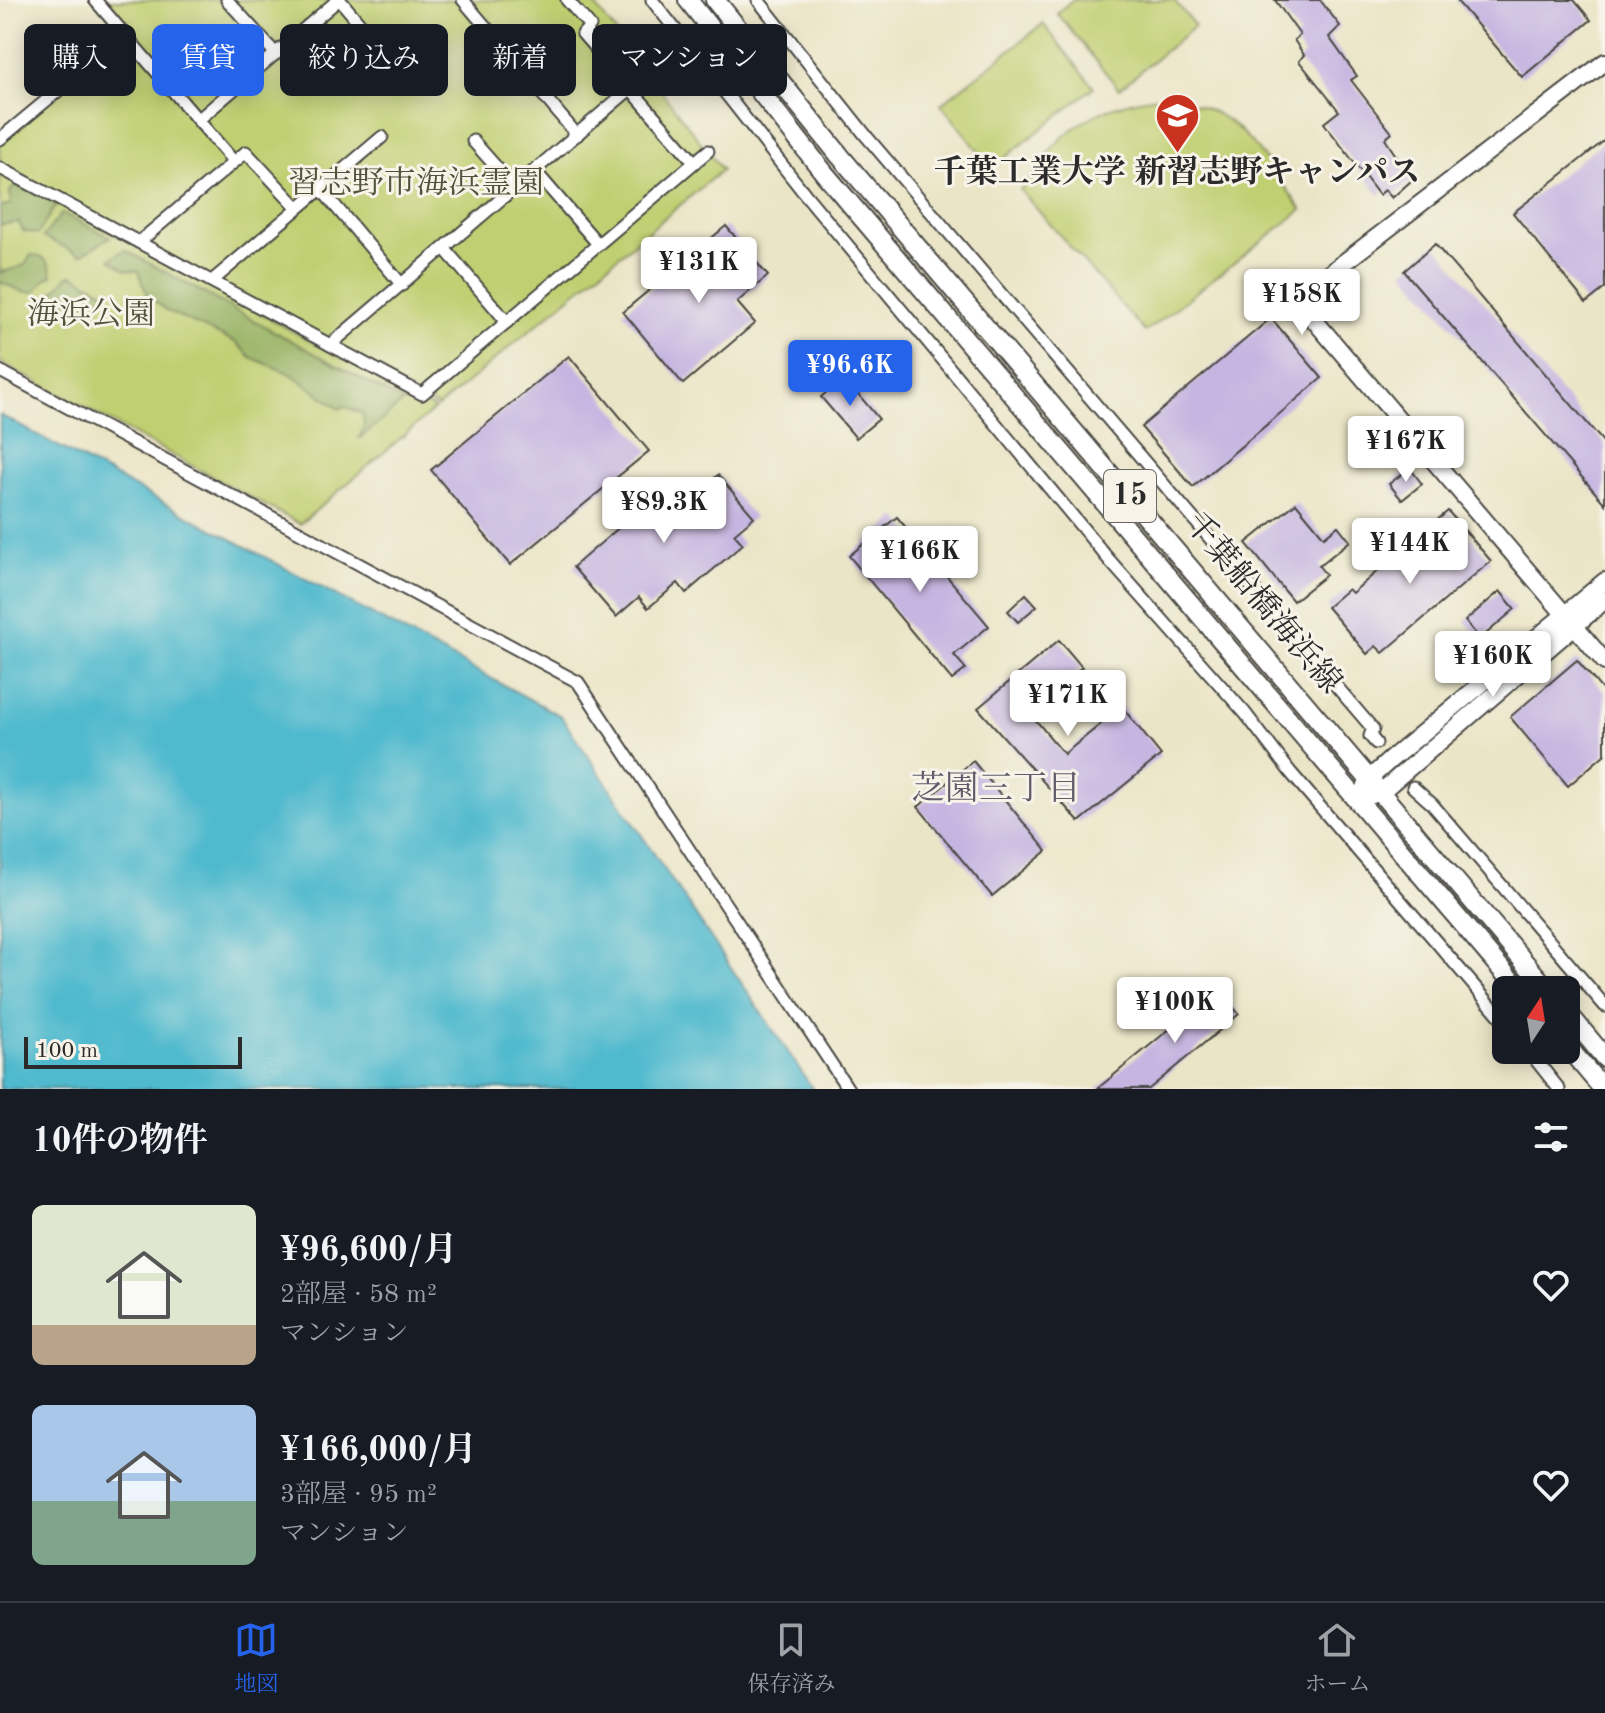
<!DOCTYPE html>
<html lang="ja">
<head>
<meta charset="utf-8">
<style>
  body { margin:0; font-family:"Old Standard TT","Noto Serif JP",serif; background:#20242c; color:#f1f3f6; height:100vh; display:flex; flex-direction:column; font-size:30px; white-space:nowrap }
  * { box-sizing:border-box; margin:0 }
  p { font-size:26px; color:#9ea1a6 }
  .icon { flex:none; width:44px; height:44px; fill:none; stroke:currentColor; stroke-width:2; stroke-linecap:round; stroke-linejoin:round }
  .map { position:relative; height:1089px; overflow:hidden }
  .side { display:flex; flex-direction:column; background:#171b24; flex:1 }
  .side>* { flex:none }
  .banner { position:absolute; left:24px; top:24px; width:800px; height:72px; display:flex; gap:16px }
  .needle { width:52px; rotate:12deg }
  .fabs { position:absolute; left:1492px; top:976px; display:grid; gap:16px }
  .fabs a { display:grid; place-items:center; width:88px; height:88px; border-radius:12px; background:#171b24; box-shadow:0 4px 20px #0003; font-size:40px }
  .scale { position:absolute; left:24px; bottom:20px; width:218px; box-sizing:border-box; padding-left:8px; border:4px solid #2b2b2b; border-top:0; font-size:22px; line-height:28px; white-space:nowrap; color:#2b2b2b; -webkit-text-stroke:6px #f7f3e8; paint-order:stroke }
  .price { position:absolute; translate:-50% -68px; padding:0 18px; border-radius:8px; background:#fff; color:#222; font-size:26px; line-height:52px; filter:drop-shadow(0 2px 4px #0008) }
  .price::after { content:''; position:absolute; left:50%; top:48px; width:24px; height:18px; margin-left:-12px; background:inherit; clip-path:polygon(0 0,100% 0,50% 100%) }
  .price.current { background:#2563eb; color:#fff }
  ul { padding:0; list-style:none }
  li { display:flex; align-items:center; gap:24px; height:200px; padding:0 32px }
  li span { display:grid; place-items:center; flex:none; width:224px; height:160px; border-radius:12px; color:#555 }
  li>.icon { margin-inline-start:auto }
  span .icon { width:96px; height:96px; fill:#fffc; stroke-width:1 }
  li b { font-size:34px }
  h2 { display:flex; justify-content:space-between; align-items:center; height:96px; padding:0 32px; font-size:34px }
  .tag { padding:0 28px; border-radius:12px; background:#171b24; box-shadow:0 4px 20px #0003; font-size:28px; line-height:72px }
  .tag.current { background:#2563eb; color:#fff }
  .dock { display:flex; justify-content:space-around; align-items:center; height:112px; border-top:2px solid #363941; background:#171b24; font-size:22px; color:#9ea1a6 }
  .dock a { display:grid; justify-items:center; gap:4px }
  .dock .current { color:#2563eb }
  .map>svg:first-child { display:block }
  .green { fill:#c0cf71; stroke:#767d4e; stroke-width:2 }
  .forest { fill:#98b263; stroke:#626e47; stroke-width:2 }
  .water { fill:#50b9ce; stroke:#3e727c; stroke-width:2 }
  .building { fill:#c6b5e1 }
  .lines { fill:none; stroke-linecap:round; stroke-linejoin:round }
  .street-casing { stroke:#484742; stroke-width:15 }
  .secondary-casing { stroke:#484742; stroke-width:20 }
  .primary-casing { stroke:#484742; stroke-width:22 }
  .street { stroke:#fff; stroke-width:11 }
  .secondary { stroke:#fff; stroke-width:16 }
  .primary { stroke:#fff; stroke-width:18 }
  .labels { text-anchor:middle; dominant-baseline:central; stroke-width:6; stroke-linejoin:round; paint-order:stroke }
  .shield { fill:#f7f3e8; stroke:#686764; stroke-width:2 }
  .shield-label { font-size:30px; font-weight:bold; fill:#2b2b2b }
  .poi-label { font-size:32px; font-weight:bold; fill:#2b2b2b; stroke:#f7f3e8 }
  .park-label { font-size:32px; fill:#50543c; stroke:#f7f3e8 }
  .street-label { font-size:32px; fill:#2b2b2b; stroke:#f7f3e8 }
  .neighbourhood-label { font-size:34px; fill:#615b6b; stroke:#f7f3e8 }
</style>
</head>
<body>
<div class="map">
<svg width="1605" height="1089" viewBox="0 0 1605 1089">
  <rect width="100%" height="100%" fill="#f7f3e8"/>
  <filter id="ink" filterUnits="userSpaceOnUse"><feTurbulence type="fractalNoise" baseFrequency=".0125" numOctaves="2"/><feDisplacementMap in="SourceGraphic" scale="16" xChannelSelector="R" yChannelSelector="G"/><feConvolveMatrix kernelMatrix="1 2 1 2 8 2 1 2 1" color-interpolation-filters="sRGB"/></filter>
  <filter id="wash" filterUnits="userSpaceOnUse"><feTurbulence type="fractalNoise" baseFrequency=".006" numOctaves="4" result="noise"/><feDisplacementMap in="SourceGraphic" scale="32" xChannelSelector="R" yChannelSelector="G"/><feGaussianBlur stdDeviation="1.8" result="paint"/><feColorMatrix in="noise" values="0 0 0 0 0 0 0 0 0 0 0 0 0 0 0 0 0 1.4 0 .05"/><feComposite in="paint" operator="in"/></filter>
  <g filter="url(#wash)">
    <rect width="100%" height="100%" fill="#ebe5c7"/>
    <g class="green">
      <polygon points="103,0 591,0 722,170 438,407 0,170 0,136 128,30"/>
      <polygon points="1072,0 1174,0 1195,26 1119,89 1057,13"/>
      <polygon points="1043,24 1094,87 992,168 941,104"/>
      <path d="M1157,97C1237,102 1259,153 1302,210L1145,332L1020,190C1035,177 1041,160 1055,145C1082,116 1119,102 1157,97Z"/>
      <polygon points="0,172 435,409 300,524 0,362"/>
    </g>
    <g class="forest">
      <polygon points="17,183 21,189 42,195 56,205 38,234 23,231 19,222 0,225 0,207 11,204 10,191"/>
      <polygon points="62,213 110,237 81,255 43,237"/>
      <polygon points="125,250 404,402 359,439 364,427 363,414 344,406 340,409 291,374 252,358 235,342 167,311 148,296 138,271 126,270 110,259"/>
      <path d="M31,255C45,256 50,263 52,276L45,279L35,292H24L0,282V269L3,272L25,265Z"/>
      <path d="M73,275L108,293L106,299C95,304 61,302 50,297L68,276Z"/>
    </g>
    <polygon class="water" points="0,415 561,716 813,1089 0,1089"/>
    <g id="blocks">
      <g class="building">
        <polygon points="1275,0 1320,0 1340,26 1329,37 1357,76 1351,80 1392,133 1385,139 1412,180 1392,198 1385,190 1379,195 1324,123 1339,111 1299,61 1304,55 1294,40 1300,35"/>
        <polygon points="1456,0 1574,0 1591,20 1522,77"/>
        <polygon points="1605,140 1605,288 1586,303 1513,213"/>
        <polygon points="726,226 768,276 737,302 755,323 683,384 623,312"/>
        <polygon points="1435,244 1605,444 1605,504 1404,271"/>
        <polygon points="1271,318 1322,378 1193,487 1141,427"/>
        <polygon points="569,356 649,451 510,565 431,470"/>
        <polygon points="844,377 879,419 856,438 821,397"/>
        <polygon points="1410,468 1422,484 1402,500 1389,484"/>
        <polygon points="718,475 754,517 734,534 743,544 686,593 678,583 648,608 639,597 616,617 573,567 629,519 617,506 646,481 674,513"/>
        <polygon points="1296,503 1324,537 1338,526 1350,541 1319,566 1326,575 1293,601 1246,543"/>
        <polygon points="1448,511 1491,561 1383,653 1376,646 1367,654 1327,607 1348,589 1352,593"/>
        <polygon points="897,517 989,626 954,655 966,669 952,680 849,556"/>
        <polygon points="1500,591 1515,609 1480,639 1465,621"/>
        <polygon points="1026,594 1037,606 1018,622 1008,611"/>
        <polygon points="1059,640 1082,667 1028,711 1064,754 1122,707 1161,755 1079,822 978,708"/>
        <polygon points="1577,660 1605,693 1605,754 1568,786 1510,717"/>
        <polygon points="973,761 1047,851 992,896 918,807"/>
        <polygon points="1218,989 1239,1014 1149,1089 1097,1089"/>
      </g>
    </g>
  </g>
  <g filter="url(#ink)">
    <use href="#blocks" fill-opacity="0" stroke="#484742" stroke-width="2"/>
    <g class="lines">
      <defs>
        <g id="street">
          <polyline points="95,0 234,162"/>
          <polyline points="227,0 276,54"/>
          <polyline points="340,0 403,75"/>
          <polyline points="463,0 577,135"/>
          <polyline points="567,0 590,26 583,34 694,162"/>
          <polyline points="652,0 805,194 1110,561 1245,713 1291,773 1506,1023"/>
          <polyline points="758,0 867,137 1373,729 1370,736 1376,743"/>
          <polyline points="198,120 338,0"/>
          <polyline points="0,139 125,35"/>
          <polyline points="473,141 515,188"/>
          <polyline points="0,168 422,394 708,151"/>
          <polyline points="535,171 598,244"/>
          <polyline points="321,189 402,285"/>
          <polyline points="139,242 246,152 298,208"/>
          <polyline points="444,248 507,322"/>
          <polyline points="212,281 382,137"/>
          <polyline points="330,345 630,89"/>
          <polyline points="0,371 578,682 848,1089"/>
          <polyline points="1413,787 1432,804 1605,1006"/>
          <polyline points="1528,1050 1559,1089"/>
        </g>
        <g id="secondary">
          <polyline points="1605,62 1312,287 1307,296 1309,314 1605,662"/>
          <polyline points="1367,797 1382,791 1605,600"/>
          <polyline points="1359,800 1370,778 1390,760 1605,581"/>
        </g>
        <g id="primary">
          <polyline points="688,0 825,174 1519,990"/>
          <polyline points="715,0 840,156 1548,990"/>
          <polyline points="1566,1011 1605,1058"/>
          <polyline points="1566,1045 1603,1089"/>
        </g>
      </defs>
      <use href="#street" class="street-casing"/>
      <use href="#secondary" class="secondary-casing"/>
      <use href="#primary" class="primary-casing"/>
      <use href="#street" class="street"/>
      <use href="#secondary" class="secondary"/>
      <use href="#primary" class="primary"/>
    </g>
  </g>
  <defs>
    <symbol id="university-pin" viewBox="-11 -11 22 30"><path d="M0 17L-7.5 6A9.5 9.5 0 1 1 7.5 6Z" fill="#c8321e" stroke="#f7f3e8"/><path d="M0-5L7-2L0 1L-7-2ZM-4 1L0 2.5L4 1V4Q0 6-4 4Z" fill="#fff"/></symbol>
  </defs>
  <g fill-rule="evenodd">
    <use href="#university-pin" x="1152" y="90" width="51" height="69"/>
  </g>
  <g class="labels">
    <rect class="shield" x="1104" y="470" width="52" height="52" rx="6"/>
    <g class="shield-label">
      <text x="1130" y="496">15</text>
    </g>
    <g class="poi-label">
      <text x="1177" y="174">千葉工業大学 新習志野キャンパス</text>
    </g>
    <g class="park-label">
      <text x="416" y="185">習志野市海浜霊園</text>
      <text x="91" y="316">海浜公園</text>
    </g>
    <g class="street-label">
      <text transform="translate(1262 604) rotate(50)">千葉船橋海浜線</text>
    </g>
    <g class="neighbourhood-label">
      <text x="996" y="790">芝園三丁目</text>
    </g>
  </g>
</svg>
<div class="fabs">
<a><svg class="needle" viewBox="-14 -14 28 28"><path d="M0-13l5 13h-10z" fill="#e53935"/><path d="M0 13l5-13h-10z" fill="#9ea1a6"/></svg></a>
</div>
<div class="scale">100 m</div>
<b class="price" style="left:699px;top:305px">¥131K</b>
<b class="price" style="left:1302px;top:337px">¥158K</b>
<b class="price current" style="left:850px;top:408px">¥96.6K</b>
<b class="price" style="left:1406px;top:484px">¥167K</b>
<b class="price" style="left:664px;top:545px">¥89.3K</b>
<b class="price" style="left:1410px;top:586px">¥144K</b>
<b class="price" style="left:920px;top:594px">¥166K</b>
<b class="price" style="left:1493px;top:699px">¥160K</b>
<b class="price" style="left:1068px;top:738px">¥171K</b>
<b class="price" style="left:1175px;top:1045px">¥100K</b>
<div class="banner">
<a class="tag">購入</a>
<a class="tag current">賃貸</a>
<a class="tag">絞り込み</a>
<a class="tag">新着</a>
<a class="tag">マンション</a>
</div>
</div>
<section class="side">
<h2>10件の物件<svg class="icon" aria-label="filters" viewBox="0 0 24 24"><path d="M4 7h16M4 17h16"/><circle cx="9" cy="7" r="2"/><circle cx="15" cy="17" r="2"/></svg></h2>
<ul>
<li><span style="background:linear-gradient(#dfe7d0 75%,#b9a48a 0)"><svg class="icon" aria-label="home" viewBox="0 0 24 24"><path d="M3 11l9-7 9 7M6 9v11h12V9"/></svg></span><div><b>¥96,600/月</b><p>2部屋 · 58 m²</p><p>マンション</p></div><svg class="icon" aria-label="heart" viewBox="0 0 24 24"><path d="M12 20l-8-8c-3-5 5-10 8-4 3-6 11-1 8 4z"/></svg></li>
<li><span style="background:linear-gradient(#a9c7e8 60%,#7fa58c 0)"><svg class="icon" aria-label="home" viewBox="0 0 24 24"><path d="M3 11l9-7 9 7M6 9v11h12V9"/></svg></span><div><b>¥166,000/月</b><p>3部屋 · 95 m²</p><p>マンション</p></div><svg class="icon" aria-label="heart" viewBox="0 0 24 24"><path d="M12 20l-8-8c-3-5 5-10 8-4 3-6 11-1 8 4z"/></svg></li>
</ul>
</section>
<nav class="dock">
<a class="current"><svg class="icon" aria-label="map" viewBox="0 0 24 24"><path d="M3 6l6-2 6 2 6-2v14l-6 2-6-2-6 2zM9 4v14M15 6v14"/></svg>地図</a>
<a><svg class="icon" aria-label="saved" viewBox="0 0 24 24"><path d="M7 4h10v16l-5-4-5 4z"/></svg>保存済み</a>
<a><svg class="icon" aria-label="home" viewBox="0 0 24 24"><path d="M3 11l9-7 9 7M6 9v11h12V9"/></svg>ホーム</a>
</nav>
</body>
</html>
